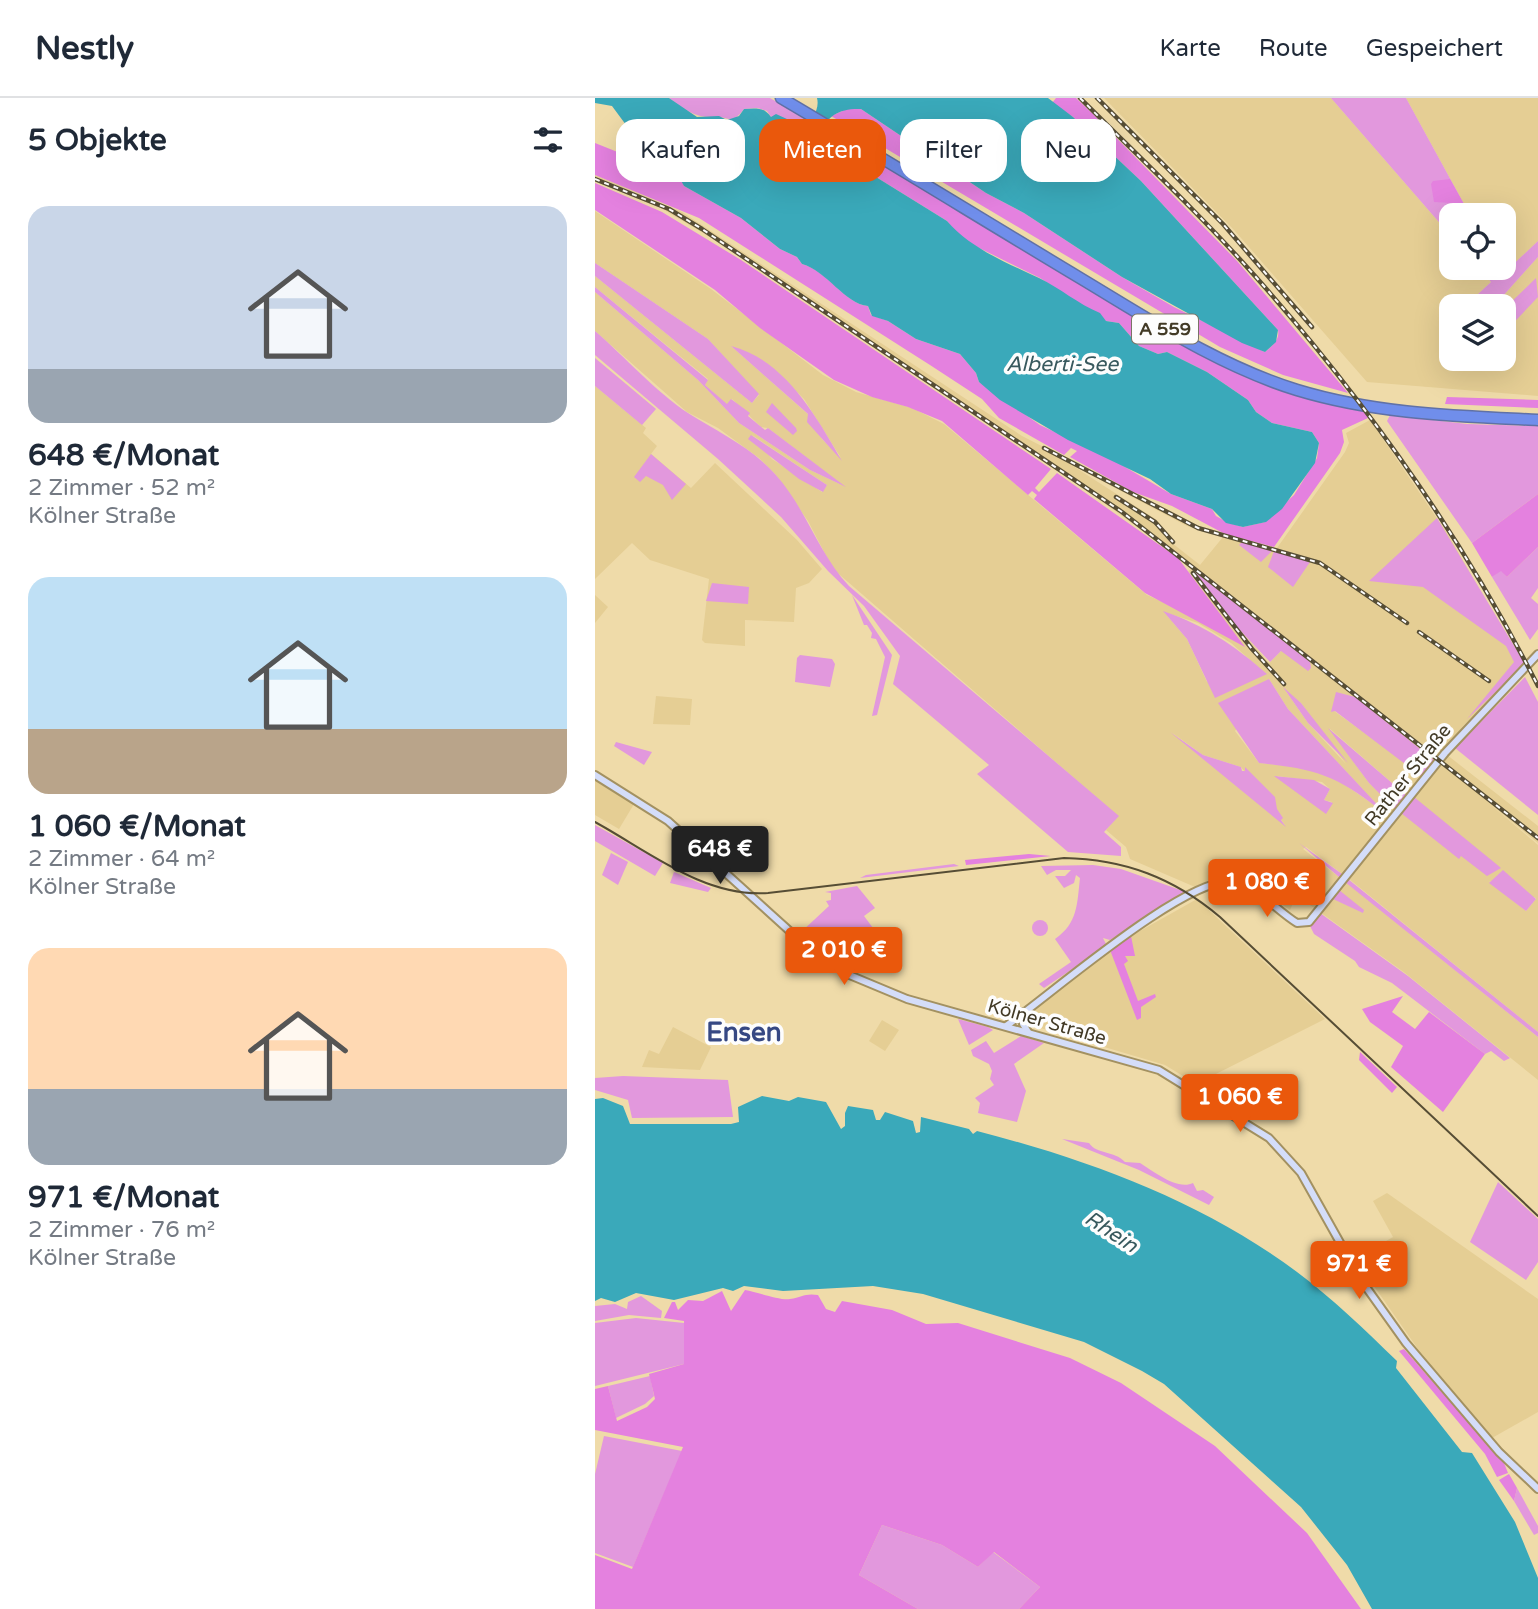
<!DOCTYPE html>
<html lang="de">
<head>
<meta charset="utf-8">
<style>
  body { margin:0; font-family:"Varela Round",sans-serif; background:#f2f2f3; color:#1f2937; height:100vh; display:flex; flex-direction:column; font-size:26px; white-space:nowrap }
  * { box-sizing:border-box; margin:0 }
  p { font-size:23px; color:#747a83 }
  .icon { flex:none; width:38px; height:38px; fill:none; stroke:currentColor; stroke-width:2; stroke-linecap:round; stroke-linejoin:round }
  .map { position:relative; flex:1; overflow:hidden }
  .panel { display:flex; flex-direction:column; background:#fff; width:595px }
  .panel>* { flex:none }
  .hud { position:absolute; left:21px; top:21px; width:665px; height:63px; display:flex; gap:14px }
  .buttons { position:absolute; left:844px; top:105px; display:grid; gap:14px }
  .buttons a { display:grid; place-items:center; width:77px; height:77px; border-radius:14px; background:#fff; box-shadow:0 7px 28px #0002; font-size:35px }
  .price { position:absolute; translate:-50% -60px; padding:0 16px; border-radius:7px; background:#ea580c; color:#fff; font-size:23px; line-height:46px; filter:drop-shadow(0 2px 4px #0008) }
  .price::after { content:''; position:absolute; left:50%; top:42px; width:21px; height:16px; margin-left:-10px; background:inherit; clip-path:polygon(0 0,100% 0,50% 100%) }
  .price.on { background:#222; color:#fff }
  ul { padding:0; list-style:none }
  li { display:grid; align-content:center; gap:14px; height:371px; padding:0 28px }
  li span { display:grid; place-items:center; height:217px; border-radius:21px; color:#555 }
  li>.icon { margin-inline-start:auto }
  span .icon { width:126px; height:126px; fill:#fffc; stroke-width:1 }
  li b { font-size:30px }
  h2 { display:flex; justify-content:space-between; align-items:center; height:84px; padding:0 28px; font-size:30px }
  .pill { padding:0 24px; border-radius:21px; background:#fff; box-shadow:0 7px 28px #0002; font-size:24px; line-height:63px }
  .pill.on { background:#ea580c; color:#fff }
  header { display:flex; align-items:center; gap:42px; box-sizing:border-box; height:98px; padding:0 35px; background:#fff; border-bottom:2px solid #e0e1e3 }
  header strong { font-size:33px }
  nav { display:flex; gap:38px; margin-inline-start:auto; font-size:24px }
  main { display:flex; flex:1; min-height:0 }
  .map>svg:first-child { display:block }
  .built { fill:#e5ce94; fill-rule:evenodd }
  .green { fill:#e298dd }
  .forest { fill:#e481df }
  .water { fill:#3aa9ba }
  .lines { fill:none; stroke-linecap:round; stroke-linejoin:round }
  .secondary-casing { stroke:#a39161; stroke-width:10 }
  .highway-casing { stroke:#6071a6; stroke-width:13 }
  .secondary { stroke:#d4ddf9; stroke-width:6 }
  .highway { stroke:#708eeb; stroke-width:10 }
  .tram { stroke:#564d35; stroke-width:2 }
  .rail-casing { stroke:#564d35; stroke-width:4.5 }
  .rail { stroke:#fdfdfd; stroke-width:2; stroke-dasharray:5; stroke-linecap:butt }
  .labels { text-anchor:middle; dominant-baseline:central; stroke-width:7; stroke-linejoin:round; paint-order:stroke }
  .shield { fill:#fdfdfd; stroke:#7a7466; stroke-width:2 }
  .shield-label { font-size:18px; font-weight:bold; fill:#423a26 }
  .street-label { font-size:19px; fill:#423a26; stroke:#fdfdfd }
  .water-label { font-size:21px; font-style:italic; fill:#38595e; stroke:#fdfdfd }
  .district-label { font-size:26px; font-weight:bold; fill:#364883; stroke:#fdfdfd }
</style>
</head>
<body>
<header>
<strong>Nestly</strong>
<nav><a>Karte</a><a>Route</a><a>Gespeichert</a></nav>
</header>
<main>
<section class="panel">
<h2>5 Objekte<svg class="icon" aria-label="filters" viewBox="0 0 24 24"><path d="M4 7h16M4 17h16"/><circle cx="9" cy="7" r="2"/><circle cx="15" cy="17" r="2"/></svg></h2>
<ul>
<li><span style="background:linear-gradient(#c9d6e8 75%,#9aa5b1 0)"><svg class="icon" aria-label="home" viewBox="0 0 24 24"><path d="M3 11l9-7 9 7M6 9v11h12V9"/></svg></span><div><b>648 €/Monat</b><p>2 Zimmer · 52 m²</p><p>Kölner Straße</p></div></li>
<li><span style="background:linear-gradient(#bfe0f5 70%,#b9a48a 0)"><svg class="icon" aria-label="home" viewBox="0 0 24 24"><path d="M3 11l9-7 9 7M6 9v11h12V9"/></svg></span><div><b>1 060 €/Monat</b><p>2 Zimmer · 64 m²</p><p>Kölner Straße</p></div></li>
<li><span style="background:linear-gradient(#ffd9b3 65%,#9aa5b1 0)"><svg class="icon" aria-label="home" viewBox="0 0 24 24"><path d="M3 11l9-7 9 7M6 9v11h12V9"/></svg></span><div><b>971 €/Monat</b><p>2 Zimmer · 76 m²</p><p>Kölner Straße</p></div></li>
</ul>
</section>
<div class="map">
<svg width="943" height="1511" viewBox="0 0 943 1511">
  <rect width="100%" height="100%" fill="#efdba9"/>
  <g class="built">
    <polygon points="509,0 736,0 856,138 856,170 884,170 896,184 870,208 856,208 856,261 908,261 908,208 899,208 943,159 943,298 772,284 639,132"/>
    <polygon points="811,0 943,0 943,143 911,173 908,170 908,117 875,117"/>
    <path d="M0,77L87,114L427,338L606,429L682,450L750,354L754,345L751,335L775,322L854,438L925,563L930,566L869,627L847,653L943,728V745L890,702L943,747V934L754,781L751,784L943,939V982L810,875L708,802L701,799L695,812L652,783L637,779L616,781L600,789L535,761L531,749L511,732L523,718L238,471L213,423L180,376L164,360L123,330L92,314L0,233V194L103,282L144,325L215,372L247,387L173,330L166,329L137,301L132,307L110,287L113,281L0,189V178L157,305L164,297L113,241L0,165V113L116,191L228,277L261,294L317,310L349,326L552,497L614,525L649,548L593,473L597,471L623,506L674,565L692,547L752,592L584,459L498,397L125,145L64,109L0,83ZM136,248L181,273L209,301L246,360L227,341L215,318ZM157,337L232,387L227,394L177,361ZM475,366L592,428L628,439L605,467L577,445L579,443L562,422ZM569,514L603,525L636,545L671,576L612,584L592,541ZM674,581L693,611L788,713L737,678L711,669L664,665L640,633ZM690,592L706,605L751,666L713,625ZM739,613L795,629L839,663L824,674ZM734,630L811,697L801,710L774,685ZM576,634L608,657L646,669L690,727ZM682,678L727,684L735,691L729,702L737,704L731,715ZM711,749L746,775L744,779L708,751ZM894,783L941,800V801L931,813Z"/>
    <polygon points="0,288 51,330 48,335 62,348 56,356 96,390 120,365 202,442 227,471 214,485 201,490 199,524 150,522 150,548 110,545 107,542 114,481 55,462 37,445 0,481"/>
    <polygon points="0,497 13,509 0,525"/>
    <polygon points="61,598 97,601 95,627 58,626"/>
    <polygon points="0,683 39,706 24,731 0,717"/>
    <polygon points="602,801 730,921 601,986 570,967 432,926 433,916 513,851"/>
    <polygon points="287,922 304,932 290,953 274,943"/>
    <polygon points="78,929 116,949 105,972 47,969 54,952 64,956"/>
    <polygon points="792,1095 943,1201 943,1314 897,1340 823,1251 760,1161 798,1139 778,1103"/>
  </g>
  <g class="green">
    <path d="M74,0H175L215,23C201,31 191,18 176,19L172,13L162,10L149,11C136,28 135,18 120,19C100,20 90,12 74,0Z"/>
    <polygon points="736,0 811,0 875,117 856,117 856,138"/>
    <polygon points="943,143 943,159 899,208 870,208 896,184 884,170 908,170 911,173"/>
    <polygon points="0,165 113,241 164,296 157,305 0,178"/>
    <polygon points="941,180 943,199 908,236 908,212"/>
    <polygon points="0,189 113,282 110,287 132,306 136,301 155,315 153,318 170,332 173,330 251,389 215,372 144,325 103,282 0,194"/>
    <path d="M0,233C29,258 61,294 93,315C123,334 156,349 180,376C211,410 223,455 254,488L524,718L509,734L526,749V758L473,754L382,676L394,667L298,586L305,558L269,508L233,473L186,419L123,361L0,257Z"/>
    <path d="M136,248C190,262 221,318 247,363L212,324L213,316Z"/>
    <polygon points="0,260 61,311 47,327 0,288"/>
    <polygon points="177,305 201,330 202,333 198,337 171,314"/>
    <polygon points="795,317 872,326 943,328 943,396 877,445 792,323"/>
    <polygon points="156,337 232,387 228,394 204,381 153,341"/>
    <polygon points="56,356 91,386 77,402 68,387 51,378 45,384 39,379"/>
    <polygon points="842,420 930,566 872,621 919,564 911,548 828,489 774,483"/>
    <polygon points="647,444 678,452 666,464 644,447"/>
    <polygon points="943,449 943,490 936,500 943,506 943,531 935,542 897,479 906,472 912,479"/>
    <polygon points="679,453 715,464 698,489 673,469"/>
    <polygon points="599,473 715,564 716,570 713,573 686,553 675,564 642,529"/>
    <polygon points="117,485 154,489 153,506 111,503"/>
    <polygon points="257,497 297,557 282,617 277,618 290,559 281,541 276,540 277,535 272,527 269,527"/>
    <path d="M568,513C609,527 639,547 672,576L620,600L592,541Z"/>
    <polygon points="205,557 237,561 240,566 235,589 200,584 202,560"/>
    <polygon points="930,579 943,604 943,717 860,650"/>
    <path d="M674,581L693,611L792,717C744,679 725,671 664,665L623,605Z"/>
    <polygon points="688,589 706,605 753,665 713,625"/>
    <polygon points="741,594 760,599 839,662 826,678 740,613 736,614"/>
    <polygon points="733,630 811,697 800,711 774,685"/>
    <polygon points="575,634 608,657 646,669 647,673 650,673 650,669 680,699 682,711 688,720 686,722 691,729"/>
    <polygon points="21,644 57,654 49,667 19,648"/>
    <polygon points="679,678 719,682 735,691 729,702 738,705 731,716"/>
    <polygon points="819,699 900,765 906,770 892,778 866,758 864,761 806,715"/>
    <polygon points="0,727 68,765 60,778 0,743"/>
    <polygon points="704,745 747,776 744,779"/>
    <polygon points="16,755 33,764 23,787 7,777"/>
    <polygon points="359,766 364,768 265,780 271,777"/>
    <path d="M498,767L526,771L591,794L515,842L508,840L512,848L449,890L444,886L476,864L460,841C483,825 482,806 485,780L481,777L479,785L469,790L460,778H470L476,772H461L452,777L446,768Z"/>
    <polygon points="908,772 941,801 931,813 894,785"/>
    <polygon points="79,774 116,790 113,794 75,785"/>
    <polygon points="753,781 943,934 943,939 750,784"/>
    <polygon points="262,788 280,810 269,818 287,842 258,871 239,862 205,835 234,808 231,803 236,802 236,795 230,794"/>
    <polygon points="744,792 769,812 768,815 738,801"/>
    <polygon points="725,815 813,878 915,960 909,963 896,953 890,956 797,885 764,869 760,863 719,836 715,828"/>
    <circle cx="445" cy="830" r="8"/>
    <polygon points="363,921 393,929 398,932 374,947"/>
    <polygon points="426,938 449,945 419,966 431,993 422,1024 383,1015 385,1005 380,1000 399,987 395,981 397,973 394,966 378,958 376,952 391,943 399,955"/>
    <polygon points="28,978 133,982 138,1019 37,1020 33,1002 0,992 0,980"/>
    <path d="M467,1041L494,1045C502,1057 519,1052 530,1064L545,1065C557,1072 582,1093 598,1085L602,1093L608,1092L619,1099L614,1107L544,1072Z"/>
    <polygon points="903,1084 943,1121 943,1164 931,1182 875,1144"/>
    <polygon points="46,1198 67,1213 66,1220 34,1217 0,1223 0,1208 20,1206 32,1211 33,1204"/>
    <polygon points="41,1220 89,1225 89,1266 0,1288 0,1225"/>
    <polygon points="55,1278 59,1298 50,1306 21,1320 13,1288"/>
    <polygon points="9,1338 87,1353 38,1469 0,1455 0,1376"/>
    <polygon points="922,1390 943,1428 943,1435 939,1437 919,1403"/>
    <polygon points="287,1427 347,1447 383,1469 398,1454 445,1489 424,1511 323,1511 264,1477"/>
  </g>
  <g class="forest">
    <path d="M461,0H481L497,15L642,163L753,295L688,277L625,249L236,18L254,10L266,11L391,95L429,115L527,179L579,209L670,254C677,248 685,242 683,232L546,83L478,19L457,5Z"/>
    <path d="M228,31L620,262L767,311L773,320L747,332L749,344L745,355L679,449L630,436L577,408L538,394L475,359L482,353L476,350L469,357L404,320L387,301L335,267L104,120L0,77V45L85,79L89,88L146,120L185,151L202,159L207,166C233,173 250,206 273,208L276,217L293,223L321,241L365,256L381,275L384,284L445,327L513,359L576,396L617,411L621,418L634,425L648,429L670,424L699,397L722,360L724,345L717,334L677,325L661,314L653,302L612,274L572,254L563,256L544,248L524,225L511,223L445,180L378,147L364,138L352,123L239,53L229,44Z"/>
    <polygon points="855,81 874,115 856,117 856,131 848,118 857,112 856,105 839,104 836,86 838,83"/>
    <polygon points="0,85 67,114 146,162 456,371 440,390 444,394 462,375 583,460 650,549 550,495 439,401 442,397 437,393 433,397 347,323 313,309 277,299 239,282 165,230 120,192 0,112"/>
    <polygon points="852,299 943,302 943,310 850,306"/>
    <polygon points="943,396 943,449 912,479 906,473 897,479 877,445"/>
    <polygon points="434,756 456,758 371,767 370,762"/>
    <polygon points="536,838 540,858 530,858 533,863 529,866 543,903 560,896 561,899 546,909 546,920 542,922 515,852"/>
    <polygon points="808,898 797,914 820,931 834,914 890,956 848,1014 796,969 808,948 775,924 767,911"/>
    <polygon points="765,954 802,989 797,995 764,962"/>
    <path d="M150,1192C162,1194 186,1203 195,1201C207,1199 210,1195 223,1197L231,1211L240,1214L247,1203L297,1212L331,1226L363,1225L475,1260L526,1285L620,1348L712,1435L766,1511H424L445,1489L399,1454L383,1469L347,1447L287,1427L264,1477L323,1511H0V1457L37,1471L88,1349L0,1332V1291L13,1288L22,1323L52,1309L60,1301L54,1276L89,1266V1223L69,1220L77,1204H80L83,1212L93,1202L108,1203L127,1193L136,1213Z"/>
    <polygon points="809,1251 909,1365 913,1375 902,1379 890,1356 804,1253"/>
    <polygon points="914,1376 922,1390 919,1403 904,1382"/>
  </g>
  <g class="water">
    <path d="M0,0H74L102,19L124,18L132,22L144,18L149,11C161,10 169,9 176,19L181,16L205,27C217,25 225,11 222,0H453L478,19L546,83L683,232L681,244L670,254L647,245L527,179L429,115L391,95L266,11C247,10 228,17 228,39L239,53L352,123C375,150 412,165 444,180C465,190 483,206 505,215L511,223L524,225L544,248L563,256L572,254L612,274L653,302L661,314L677,325L717,334L724,345L720,365L687,411L671,424L648,429L631,425L617,411L576,396L555,381L473,342L405,302L384,284L381,275L365,256L321,241L293,223L277,218L273,208C250,206 232,173 207,166L202,159L185,151L146,120L89,88L84,79L65,67L66,49L34,31L17,8L0,5Z"/>
    <path d="M167,998L194,1003L203,999L231,1004L246,1031L250,1028V1015L253,1008L278,1012L281,1022H285L290,1014L318,1023L321,1035L325,1034L326,1019L374,1031L378,1036L382,1033C495,1062 608,1104 702,1174C738,1201 770,1232 802,1263L801,1270L867,1354L877,1355L920,1424L943,1480V1511H777L752,1467L706,1409L569,1286L547,1273L489,1244L328,1196L278,1188L188,1193L149,1188L138,1193L128,1190L79,1202L41,1195L20,1204L6,1200L0,1203V1001L8,1000L28,1008L35,1026H136L144,1024L143,1009Z"/>
  </g>
  <g class="lines">
    <defs>
      <g id="secondary">
        <polyline points="0,677 73,723 209,846 252,876 312,901 564,972 674,1040 706,1075 766,1182 811,1245 904,1354 943,1391"/>
        <polyline points="428,914 428,926 433,934"/>
        <path d="M411,928C453,899 594,775 639,784C662,788 682,813 702,825L714,824L850,655L943,556"/>
      </g>
      <path id="highway" d="M186,0C286,59 385,120 485,180C555,222 624,268 702,292C781,316 861,318 943,322"/>
    </defs>
    <use href="#secondary" class="secondary-casing"/>
    <use href="#highway" class="highway-casing"/>
    <use href="#secondary" class="secondary"/>
    <use href="#highway" class="highway"/>
    <path class="tram" d="M0,724C53,753 110,800 173,795L469,760C529,761 579,780 625,819L943,1118"/>
    <defs>
      <g id="rail">
        <path d="M485,0C544,59 605,116 660,178C770,302 868,440 943,588"/>
        <polyline points="502,0 628,126 717,229"/>
        <polyline points="0,81 74,111 107,131 527,414 943,740"/>
        <polyline points="449,350 603,430 725,465 812,525"/>
        <polyline points="521,399 560,424 578,444"/>
        <polyline points="598,475 657,551 689,586"/>
        <polyline points="824,534 894,583"/>
      </g>
    </defs>
    <use href="#rail" class="rail-casing"/>
    <use href="#rail" class="rail"/>
  </g>
  <g class="labels">
    <rect class="shield" x="537" y="216.5" width="66" height="29" rx="5"/>
    <g class="shield-label">
      <text x="570" y="231">A 559</text>
    </g>
    <g class="street-label">
      <text transform="translate(813 677) rotate(-51)">Rather Straße</text>
      <text transform="translate(452 924) rotate(16)">Kölner Straße</text>
    </g>
    <g class="water-label">
      <text x="467" y="266">Alberti-See</text>
      <text transform="translate(516 1134) rotate(33)">Rhein</text>
    </g>
    <g class="district-label">
      <text x="149" y="934">Ensen</text>
    </g>
  </g>
</svg>
<div class="buttons">
<a><svg class="icon" aria-label="locate" viewBox="0 0 24 24"><circle cx="12" cy="12" r="6"/><path d="M12 2v4M12 18v4M2 12h4M18 12h4"/></svg></a>
<a><svg class="icon" aria-label="layers" viewBox="0 0 24 24"><path d="M12 4l9 5-9 5-9-5zM3 14l9 5 9-5"/></svg></a>
</div>
<b class="price on" style="left:125px;top:788px">648 €</b>
<b class="price" style="left:672px;top:821px">1 080 €</b>
<b class="price" style="left:249px;top:889px">2 010 €</b>
<b class="price" style="left:645px;top:1036px">1 060 €</b>
<b class="price" style="left:764px;top:1203px">971 €</b>
<div class="hud">
<a class="pill">Kaufen</a>
<a class="pill on">Mieten</a>
<a class="pill">Filter</a>
<a class="pill">Neu</a>
</div>
</div>
</main>
</body>
</html>
